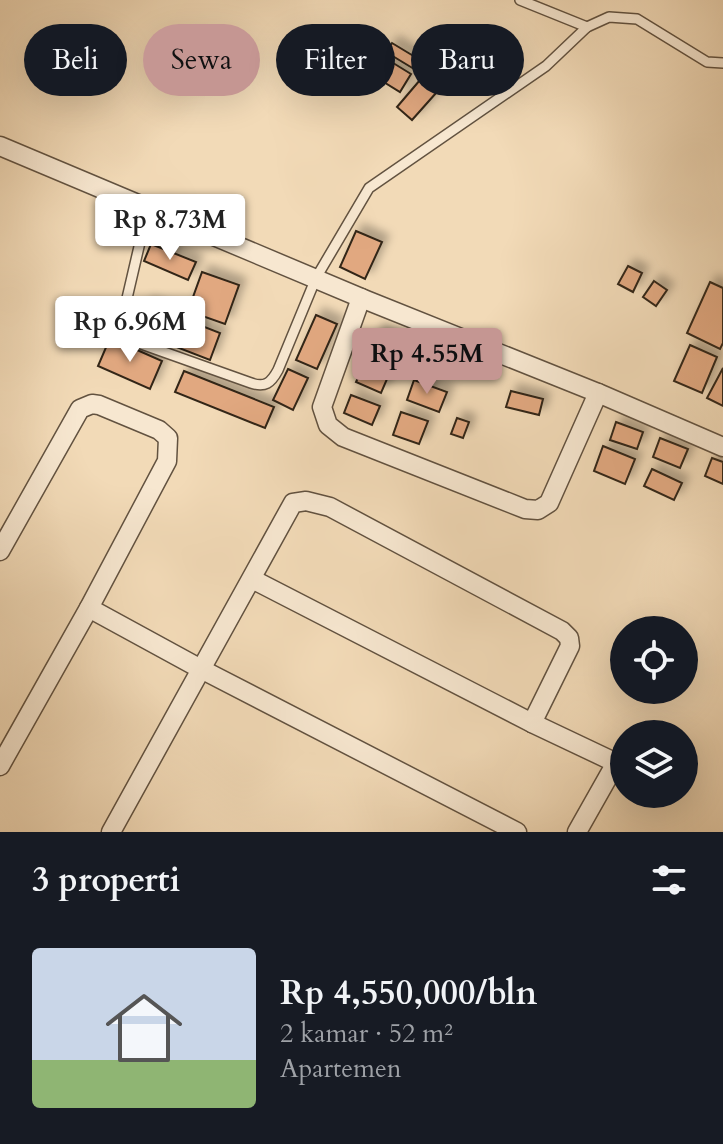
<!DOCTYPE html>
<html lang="id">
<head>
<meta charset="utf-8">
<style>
  body { margin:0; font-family:Cardo,serif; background:#20242c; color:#f1f3f6; height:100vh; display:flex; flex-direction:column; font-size:30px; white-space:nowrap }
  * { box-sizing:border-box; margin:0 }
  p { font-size:26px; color:#9ea1a6 }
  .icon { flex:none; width:44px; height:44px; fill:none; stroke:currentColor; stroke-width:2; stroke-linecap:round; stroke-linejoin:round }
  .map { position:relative; height:832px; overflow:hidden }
  .side { display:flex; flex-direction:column; background:#171b24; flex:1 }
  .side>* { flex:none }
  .top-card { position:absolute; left:24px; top:24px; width:676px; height:72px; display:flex; gap:16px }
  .buttons { position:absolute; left:610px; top:616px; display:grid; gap:16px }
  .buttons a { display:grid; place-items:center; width:88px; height:88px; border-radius:50%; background:#171b24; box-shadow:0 8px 32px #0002; font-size:40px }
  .price { position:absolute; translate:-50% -68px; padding:0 18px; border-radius:8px; background:#fff; color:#222; font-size:26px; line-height:52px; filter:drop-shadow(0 2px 4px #0008) }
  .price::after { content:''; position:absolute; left:50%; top:48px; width:24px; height:18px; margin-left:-12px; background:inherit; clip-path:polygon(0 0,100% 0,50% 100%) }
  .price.selected { background:#c59692; color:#111 }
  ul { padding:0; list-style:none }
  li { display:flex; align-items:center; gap:24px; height:200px; padding:0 32px }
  li span { display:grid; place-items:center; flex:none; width:224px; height:160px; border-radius:8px; color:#555 }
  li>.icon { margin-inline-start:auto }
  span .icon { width:96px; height:96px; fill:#fffc; stroke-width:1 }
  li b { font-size:34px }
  h2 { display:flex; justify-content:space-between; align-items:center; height:96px; padding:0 32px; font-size:34px }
  .pill { padding:0 28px; border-radius:36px; background:#171b24; box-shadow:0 8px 32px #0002; font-size:28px; line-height:72px }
  .pill.selected { background:#c59692; color:#111 }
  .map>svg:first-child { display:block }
  .building { fill:#e1a880; stroke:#322519; stroke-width:2; filter:url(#shadow) }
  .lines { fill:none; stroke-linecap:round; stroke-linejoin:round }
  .service-casing { stroke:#625240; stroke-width:12 }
  .minor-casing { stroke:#625240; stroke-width:21 }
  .service { stroke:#f7e7d0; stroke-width:9 }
  .minor { stroke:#f7e7d0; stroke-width:18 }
</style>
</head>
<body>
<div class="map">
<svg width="723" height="832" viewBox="0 0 723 832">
  <defs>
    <filter id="shadow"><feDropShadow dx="7" dy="-7" stdDeviation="4" flood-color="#0004"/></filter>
  </defs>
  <rect width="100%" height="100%" fill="#f2dab7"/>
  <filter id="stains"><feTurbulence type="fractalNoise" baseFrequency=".0025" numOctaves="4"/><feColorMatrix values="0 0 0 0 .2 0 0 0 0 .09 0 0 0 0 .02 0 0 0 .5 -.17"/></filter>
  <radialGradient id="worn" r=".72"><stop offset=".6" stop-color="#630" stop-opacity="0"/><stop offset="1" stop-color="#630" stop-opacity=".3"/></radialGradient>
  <g class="building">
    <polygon points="392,43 425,63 419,72 386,52"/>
    <polygon points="385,58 411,74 400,92 374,76"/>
    <polygon points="420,80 436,93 412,120 397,107"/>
    <polygon points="356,231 382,242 365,279 340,267"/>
    <polygon points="151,244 196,262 188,280 144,261"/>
    <polygon points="628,266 642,273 633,292 618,284"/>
    <polygon points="202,272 239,285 225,324 188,311"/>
    <polygon points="654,281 667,290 656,306 643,297"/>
    <polygon points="710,282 723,288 723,343 720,349 687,333"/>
    <polygon points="146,304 220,333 210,360 135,331"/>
    <polygon points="316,315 337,324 317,369 296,360"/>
    <polygon points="377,330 406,343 397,363 368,350"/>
    <polygon points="110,338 162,361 150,389 98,366"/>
    <polygon points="690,345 717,357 702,393 674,381"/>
    <polygon points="365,362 390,372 381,393 356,382"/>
    <polygon points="723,368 723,406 707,398"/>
    <polygon points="288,369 308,378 293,410 273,400"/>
    <polygon points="184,371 274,407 265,428 175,392"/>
    <polygon points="414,380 447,392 439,412 407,400"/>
    <polygon points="511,391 543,399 539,415 506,407"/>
    <polygon points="351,395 380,406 372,425 344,413"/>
    <polygon points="401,412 428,421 419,444 393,435"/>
    <polygon points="457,418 469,422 463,438 451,434"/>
    <polygon points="616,422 643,432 637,449 610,440"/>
    <polygon points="660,438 688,449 680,468 653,457"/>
    <polygon points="603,446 635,459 625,484 594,471"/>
    <polygon points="712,458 723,462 723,484 705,476"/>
    <polygon points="652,469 682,483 674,500 644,486"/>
  </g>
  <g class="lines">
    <defs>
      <g id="service">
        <polyline points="520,0 587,27"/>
        <path d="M148,208L121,324L122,334L133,341L251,383C265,388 271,383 278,370L316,278L369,188L546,66L587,27L609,17L637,19L707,62L723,63"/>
      </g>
      <g id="minor">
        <polyline points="0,146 366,300 598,393 723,447"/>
        <polyline points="361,298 322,407 328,425 343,437 525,509 538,510 549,503 598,393"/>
        <polyline points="0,551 80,409 92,404 99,405 159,430 168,438 167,461 89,608 0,766"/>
        <polyline points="252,579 532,723 610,760 613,764 612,770 577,832"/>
        <polyline points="89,608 199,668 517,832"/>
        <polyline points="111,832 293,503 306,501 330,507 562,631 569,638 570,646 532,723"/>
      </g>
    </defs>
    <use href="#service" class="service-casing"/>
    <use href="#minor" class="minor-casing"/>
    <use href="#service" class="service"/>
    <use href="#minor" class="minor"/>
  </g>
  <rect width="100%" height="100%" filter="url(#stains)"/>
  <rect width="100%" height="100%" fill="url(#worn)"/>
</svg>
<div class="buttons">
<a><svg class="icon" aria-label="locate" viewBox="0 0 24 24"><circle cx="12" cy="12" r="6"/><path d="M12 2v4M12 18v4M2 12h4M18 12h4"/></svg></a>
<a><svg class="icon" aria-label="layers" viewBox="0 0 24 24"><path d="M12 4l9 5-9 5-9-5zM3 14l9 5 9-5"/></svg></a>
</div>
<b class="price" style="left:170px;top:262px">Rp 8.73M</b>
<b class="price" style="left:130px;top:364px">Rp 6.96M</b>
<b class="price selected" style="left:427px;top:396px">Rp 4.55M</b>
<div class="top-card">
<a class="pill">Beli</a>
<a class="pill selected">Sewa</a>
<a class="pill">Filter</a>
<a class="pill">Baru</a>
</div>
</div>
<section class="side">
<h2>3 properti<svg class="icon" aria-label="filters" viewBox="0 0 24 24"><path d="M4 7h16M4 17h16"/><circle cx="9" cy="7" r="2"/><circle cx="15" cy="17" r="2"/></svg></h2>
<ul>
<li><span style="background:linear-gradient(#c9d6e8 70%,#8fb573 0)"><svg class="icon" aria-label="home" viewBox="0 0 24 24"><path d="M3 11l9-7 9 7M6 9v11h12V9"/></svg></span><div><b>Rp 4,550,000/bln</b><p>2 kamar · 52 m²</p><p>Apartemen</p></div></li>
</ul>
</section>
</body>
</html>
